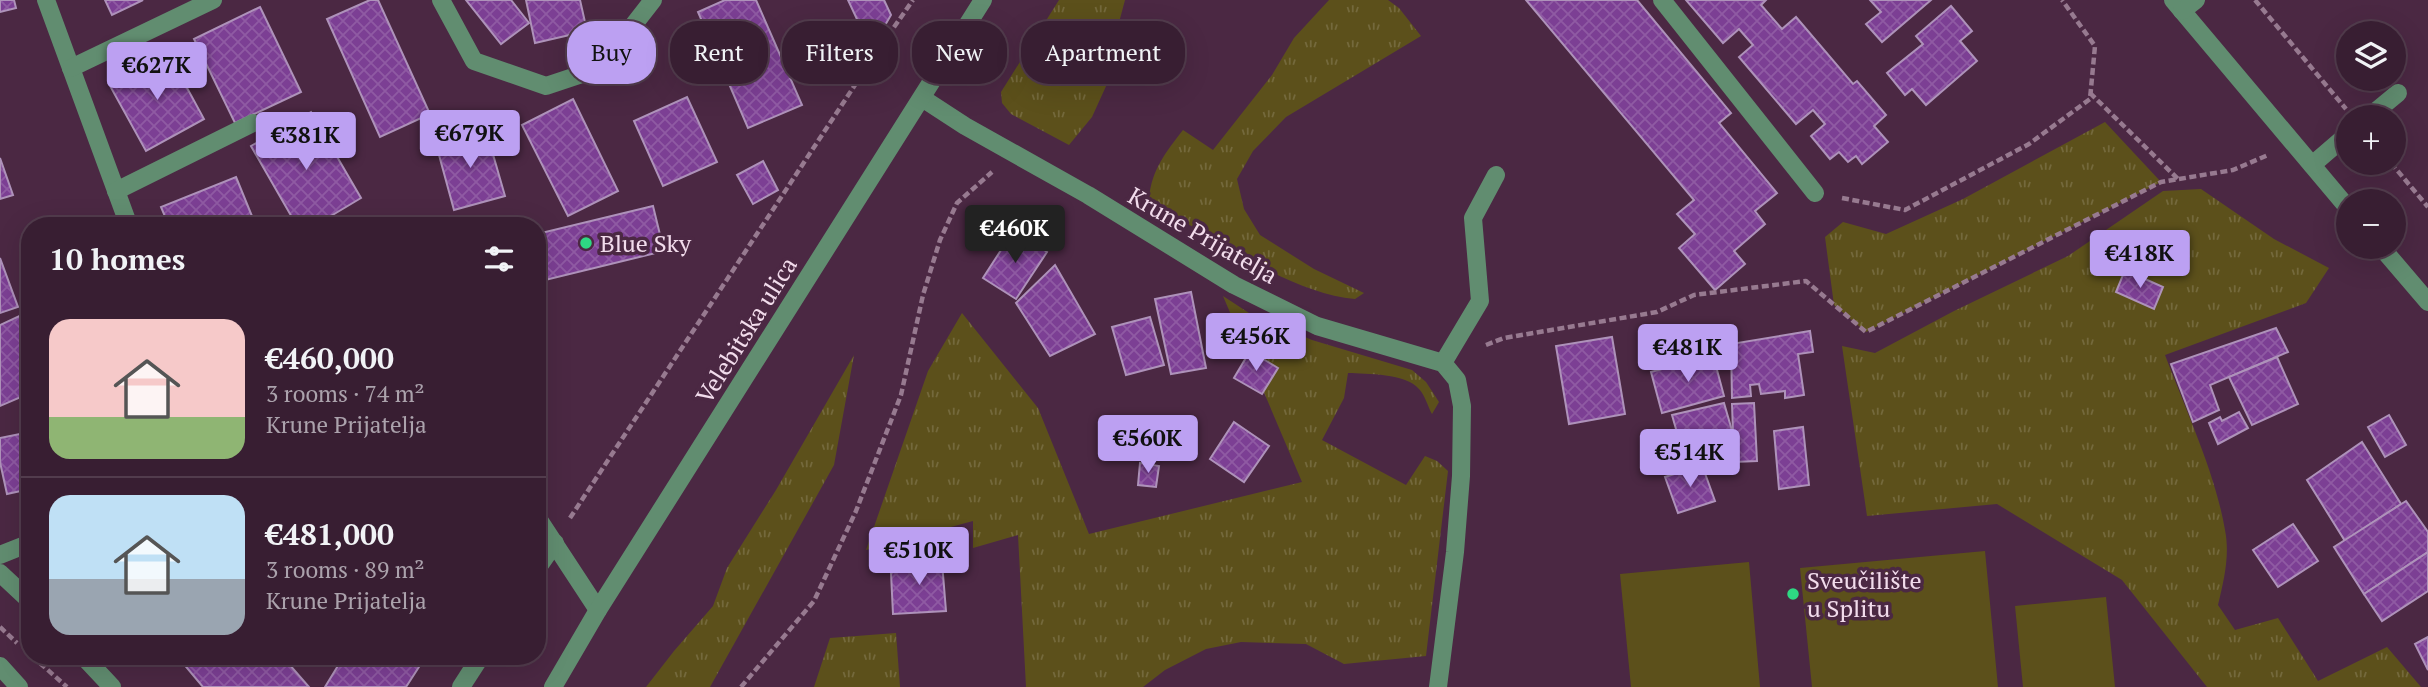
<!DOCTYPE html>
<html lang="en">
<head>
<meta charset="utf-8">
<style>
  body { margin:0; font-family:"PT Serif",serif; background:#3f273a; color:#f1f3f6; height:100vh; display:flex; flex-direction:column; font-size:26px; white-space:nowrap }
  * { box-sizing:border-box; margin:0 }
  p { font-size:23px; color:#aba2ac }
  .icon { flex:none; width:38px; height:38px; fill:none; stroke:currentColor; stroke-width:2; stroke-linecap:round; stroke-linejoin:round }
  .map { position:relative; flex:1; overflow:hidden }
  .drawer { position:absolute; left:21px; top:217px; width:525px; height:448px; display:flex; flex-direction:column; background:#381e32; border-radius:28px; box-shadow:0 7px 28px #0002,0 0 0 2px #523c4d }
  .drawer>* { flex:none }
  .top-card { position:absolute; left:567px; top:21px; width:665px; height:63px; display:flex; gap:14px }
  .controls { position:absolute; left:2336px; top:21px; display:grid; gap:14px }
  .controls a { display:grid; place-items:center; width:70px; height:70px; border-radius:50%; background:#381e32; box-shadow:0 7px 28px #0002,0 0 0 2px #523c4d; font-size:35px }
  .price { position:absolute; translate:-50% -60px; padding:0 16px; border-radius:7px; background:#bca0f2; color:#111; font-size:23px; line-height:46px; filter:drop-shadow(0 2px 4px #0008) }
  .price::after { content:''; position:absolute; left:50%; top:42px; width:21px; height:16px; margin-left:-10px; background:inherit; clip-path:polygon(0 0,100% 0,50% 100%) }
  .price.selected { background:#222; color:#fff }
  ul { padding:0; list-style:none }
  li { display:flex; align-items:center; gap:21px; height:175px; padding:0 28px }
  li+li { border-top:2px solid #523c4d }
  li span { display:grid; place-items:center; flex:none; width:196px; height:140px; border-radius:21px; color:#555 }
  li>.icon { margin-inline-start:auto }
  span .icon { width:84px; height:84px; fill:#fffc; stroke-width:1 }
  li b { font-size:30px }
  h2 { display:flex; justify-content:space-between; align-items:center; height:84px; padding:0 28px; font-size:30px }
  .pill { padding:0 24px; border-radius:28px; background:#381e32; box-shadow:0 7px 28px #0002,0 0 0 2px #523c4d; font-size:24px; line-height:63px }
  .pill.selected { background:#bca0f2; color:#111 }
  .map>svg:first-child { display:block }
  .grass { fill:url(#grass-tufts) }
  .pitch { fill:#5c501b }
  .building { fill:url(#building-cross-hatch); stroke:#ae92ba; stroke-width:2 }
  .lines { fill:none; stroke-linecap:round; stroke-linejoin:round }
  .path { stroke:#977a90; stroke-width:4.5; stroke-dasharray:7 3.5; stroke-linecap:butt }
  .minor { stroke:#618d70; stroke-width:18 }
  .poi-dot { fill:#2ed883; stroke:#4b2843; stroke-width:2.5 }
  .labels { text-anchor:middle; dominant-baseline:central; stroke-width:7; stroke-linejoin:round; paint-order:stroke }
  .street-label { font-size:24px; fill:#f2dcec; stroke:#4b2843 }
  .poi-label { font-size:24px; fill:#f2dcec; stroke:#4b2843; text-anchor:start }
</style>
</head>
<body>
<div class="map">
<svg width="2428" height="687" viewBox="0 0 2428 687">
  <defs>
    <pattern id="grass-tufts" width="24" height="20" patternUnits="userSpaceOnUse" patternTransform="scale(1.75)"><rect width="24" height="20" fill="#5c501b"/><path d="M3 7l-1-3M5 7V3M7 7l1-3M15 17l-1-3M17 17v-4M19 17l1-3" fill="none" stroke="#74693c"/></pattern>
    <pattern id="building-cross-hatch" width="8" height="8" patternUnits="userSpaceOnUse" patternTransform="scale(1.75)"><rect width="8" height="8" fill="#7c3f94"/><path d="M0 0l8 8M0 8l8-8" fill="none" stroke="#8f5aa3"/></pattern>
  </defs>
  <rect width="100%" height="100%" fill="#4b2843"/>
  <g class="grass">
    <polygon points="1059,0 1125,0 1110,56 1117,62 1092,117 1069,145 1011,114 1002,103 1001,92"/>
    <path d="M1329,0H1388L1399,8L1421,36L1286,117L1253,151L1237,179L1244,209L1260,235L1314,269L1364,293L1355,299C1290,293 1215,239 1158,206L1149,198C1152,169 1166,152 1183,130L1213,150L1272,75L1294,38Z"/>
    <polygon points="2105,122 2161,182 1866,332 1834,305 1825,237 1843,222 1886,234 1963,199"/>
    <path d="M2201,189L2274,239L2329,268L2306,303L2165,355C2186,411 2215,472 2225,530C2230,555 2224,580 2218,605L2235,630L2278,618L2318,681L2387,647L2421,687H2207L2122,580L1997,504L1867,516L1842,346L1875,353L1954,311L2068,256L2163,191Z"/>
    <path d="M1223,296L1249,313L1312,340L1412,370L1426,382L1439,402L1432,414C1428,407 1425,395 1419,389C1406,373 1367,374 1348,373L1344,398L1322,440L1406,485L1425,456L1437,461L1448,471L1426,656L1344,664L1306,644L1241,642L1206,649L1165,670L1143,687H1026L1018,535L973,548V521L866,550L928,371L962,313L1038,408L1089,534L1302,482Z"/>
    <polygon points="854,355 834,465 710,687 646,687 674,651 713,606 727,568 776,490"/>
    <polygon points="896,633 900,687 814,687 830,638"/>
  </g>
  <g class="pitch">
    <polygon points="1985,551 1998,687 1812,687 1800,568"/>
    <polygon points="1749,562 1760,687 1631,687 1620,574"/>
    <polygon points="2106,597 2115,687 2023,687 2015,606"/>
  </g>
  <g class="building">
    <polygon points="0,0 14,0 16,8 0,12"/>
    <polygon points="105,0 143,0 112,15"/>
    <polygon points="370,0 378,0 430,114 380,137 327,19"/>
    <polygon points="466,0 511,0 529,23 501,44"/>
    <polygon points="526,0 580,0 587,31 535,43"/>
    <polygon points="725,0 756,0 802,105 748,128 698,12"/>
    <polygon points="848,0 884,0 891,15 871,49"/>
    <polygon points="1526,0 1637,0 1731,113 1719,123 1777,193 1755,211 1765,224 1734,251 1745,264 1715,290 1679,248 1695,234 1677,214 1694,200"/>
    <polygon points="1686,0 1766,0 1761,5 1782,29 1796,17 1853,84 1857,81 1886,115 1874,126 1888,142 1862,164 1856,156 1848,162 1839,152 1830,159 1811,136 1825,124 1813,110 1796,124 1739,57 1753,45 1739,29 1723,43"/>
    <polygon points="1870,0 1931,0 1882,42 1866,24 1881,12"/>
    <polygon points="1951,6 1972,31 1960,41 1977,61 1926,105 1912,89 1905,95 1887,73 1923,44 1916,36"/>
    <polygon points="260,7 301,92 235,123 194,39"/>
    <polygon points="168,53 204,119 146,151 109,84"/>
    <polygon points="687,97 717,162 663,186 634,121"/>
    <polygon points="573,99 618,191 568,216 522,125"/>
    <polygon points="311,112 361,198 314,226 297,226 251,146"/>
    <polygon points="486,130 505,196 454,210 436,144"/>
    <polygon points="0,158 13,195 0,199"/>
    <polygon points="763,161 778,190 753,204 737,175"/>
    <polygon points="236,177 256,226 169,226 161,207"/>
    <polygon points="653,206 664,251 537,282 537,234"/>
    <polygon points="1014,230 1047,252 1016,299 983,278"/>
    <polygon points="0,258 18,307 0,313"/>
    <polygon points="1055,265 1095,334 1050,356 1016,303"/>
    <polygon points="2125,270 2163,287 2154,309 2116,292"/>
    <polygon points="1191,292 1206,368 1171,374 1155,299"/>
    <polygon points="30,311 30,393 0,406 0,325"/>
    <polygon points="1150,317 1164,365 1126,375 1112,327"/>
    <polygon points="2276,328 2288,352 2210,385 2219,410 2193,422 2171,364"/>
    <polygon points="1810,331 1813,352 1798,354 1804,395 1785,398 1785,391 1761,394 1759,384 1750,385 1751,396 1732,398 1731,344"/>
    <polygon points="1612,337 1625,414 1569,424 1556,346"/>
    <polygon points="1250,351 1278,368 1262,394 1234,378"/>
    <polygon points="1713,355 1724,396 1662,413 1651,372"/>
    <polygon points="2277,357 2298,404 2252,425 2229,377"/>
    <polygon points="1724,403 1733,434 1682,450 1672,415"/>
    <polygon points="1754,403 1757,461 1734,462 1732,404"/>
    <polygon points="2239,412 2248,428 2218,444 2209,423 2220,417 2222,421"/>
    <polygon points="2389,415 2406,445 2385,457 2368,427"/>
    <polygon points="1234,422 1269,446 1244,482 1210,459"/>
    <polygon points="1803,427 1809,485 1779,489 1774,431"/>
    <polygon points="30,432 30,489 7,494 0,462 0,438"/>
    <polygon points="2362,442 2401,504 2345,541 2307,480"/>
    <polygon points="1140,463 1159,466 1156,487 1138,485"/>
    <polygon points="1702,465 1715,501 1678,513 1665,477"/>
    <polygon points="2406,501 2428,532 2428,552 2364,594 2334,547"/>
    <polygon points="2293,524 2318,561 2278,587 2253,550"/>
    <polygon points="941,550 946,611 893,614 891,573"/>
    <polygon points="2428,552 2428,591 2382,621 2364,594"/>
    <polygon points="2428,637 2428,670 2415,644"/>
    <polygon points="177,656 282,656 309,687 203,687"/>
    <polygon points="344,656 426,656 406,687 325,687"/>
  </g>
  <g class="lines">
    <g class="path">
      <polyline points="2255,0 2346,109"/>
      <polyline points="2090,93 2178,179"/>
      <polyline points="2391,163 2428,207"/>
      <polyline points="1842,198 1905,210 2029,144 2090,99 2095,46 2062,0"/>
      <polyline points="1486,345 1504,338 1657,312 1694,295 1806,281 1866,332 2161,182 2233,170 2268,155"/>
      <polyline points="570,518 876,53 913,0"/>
      <polyline points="0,627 17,643"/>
      <polyline points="32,656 67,687"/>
      <polyline points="741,687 814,601 856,511 901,395 923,295 940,240 957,203 992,172"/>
    </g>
    <g class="minor">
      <polyline points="46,0 129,226"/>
      <polyline points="441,0 474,61 546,86 600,68 653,0"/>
      <polyline points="1662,0 1815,193"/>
      <polyline points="2173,0 2348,208"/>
      <polyline points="2182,11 2196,0"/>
      <polyline points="71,68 213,0"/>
      <polyline points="922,98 965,126 1088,195 1234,285 1317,326 1443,363 1457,380 1462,406 1461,476 1455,552 1438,687"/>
      <polyline points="2369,117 2398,93"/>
      <polyline points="2312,165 2348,134"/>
      <polyline points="116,191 253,123"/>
      <polyline points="2381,247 2428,302"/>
      <polyline points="1443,363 1480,301 1473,218 1496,175"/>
      <polyline points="537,517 598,610"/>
      <polyline points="0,555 30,543"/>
      <polyline points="537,569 555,543"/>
      <polyline points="0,573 30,601"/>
      <polyline points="83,656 112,687"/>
      <polyline points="0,666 19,687"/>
      <polyline points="461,687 481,656"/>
      <polyline points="553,687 598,610 983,0"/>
    </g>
  </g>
  <g class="poi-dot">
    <circle cx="586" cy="243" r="7"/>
    <circle cx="1793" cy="594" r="7"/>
  </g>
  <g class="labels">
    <g class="street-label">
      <text transform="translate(1203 235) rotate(30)">Krune Prijatelja</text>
      <text transform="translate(746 330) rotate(-58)">Velebitska ulica</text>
    </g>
    <g class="poi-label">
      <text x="600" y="243">Blue Sky</text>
      <text x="1807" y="580">Sveučilište<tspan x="1807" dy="28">u Splitu</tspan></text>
    </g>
  </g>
</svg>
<div class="controls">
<a><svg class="icon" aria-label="layers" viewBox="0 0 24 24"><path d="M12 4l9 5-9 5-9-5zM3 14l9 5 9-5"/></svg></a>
<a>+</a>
<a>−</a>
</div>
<b class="price" style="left:157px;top:102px">€627K</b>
<b class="price" style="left:470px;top:170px">€679K</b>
<b class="price" style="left:306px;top:172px">€381K</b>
<b class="price selected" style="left:1015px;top:265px">€460K</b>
<b class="price" style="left:2140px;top:290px">€418K</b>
<b class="price" style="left:1256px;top:373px">€456K</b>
<b class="price" style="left:1688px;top:384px">€481K</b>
<b class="price" style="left:1148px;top:475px">€560K</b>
<b class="price" style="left:1690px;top:489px">€514K</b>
<b class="price" style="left:919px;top:587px">€510K</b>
<div class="top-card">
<a class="pill selected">Buy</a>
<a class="pill">Rent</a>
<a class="pill">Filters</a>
<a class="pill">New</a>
<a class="pill">Apartment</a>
</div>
<section class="drawer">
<h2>10 homes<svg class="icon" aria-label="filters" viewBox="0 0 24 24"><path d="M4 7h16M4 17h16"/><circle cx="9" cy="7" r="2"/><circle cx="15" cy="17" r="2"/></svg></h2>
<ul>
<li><span style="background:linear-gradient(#f6c9c9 70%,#8fb573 0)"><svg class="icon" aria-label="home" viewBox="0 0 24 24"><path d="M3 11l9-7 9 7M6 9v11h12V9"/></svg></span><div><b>€460,000</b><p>3 rooms · 74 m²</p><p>Krune Prijatelja</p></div></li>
<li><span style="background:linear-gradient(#bfe0f5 60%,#9aa5b1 0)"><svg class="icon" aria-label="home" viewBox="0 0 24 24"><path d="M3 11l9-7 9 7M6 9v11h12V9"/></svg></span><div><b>€481,000</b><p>3 rooms · 89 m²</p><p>Krune Prijatelja</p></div></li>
</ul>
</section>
</div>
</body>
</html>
